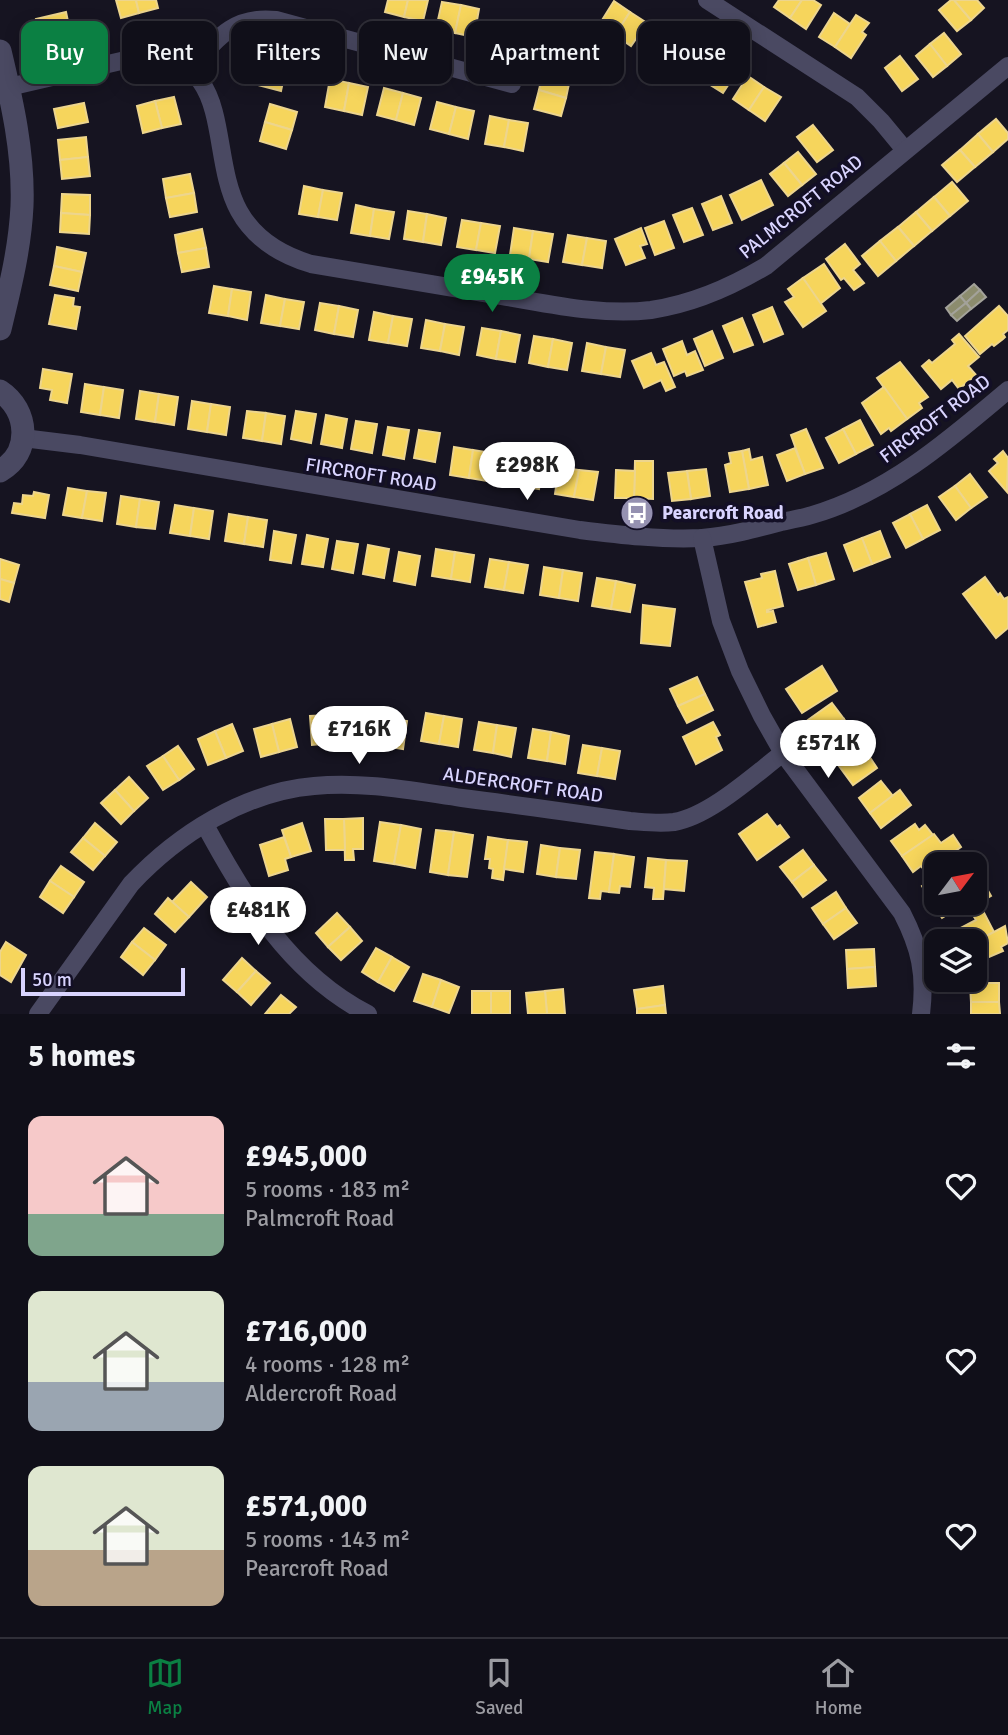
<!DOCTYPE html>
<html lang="en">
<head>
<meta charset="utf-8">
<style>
  body { margin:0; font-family:Signika,sans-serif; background:#191822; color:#f1f3f6; height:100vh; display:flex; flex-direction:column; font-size:26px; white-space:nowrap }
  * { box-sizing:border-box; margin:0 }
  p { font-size:23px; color:#9c9ca2 }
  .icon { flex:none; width:38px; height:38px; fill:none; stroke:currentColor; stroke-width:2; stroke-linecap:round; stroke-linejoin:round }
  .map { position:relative; height:1014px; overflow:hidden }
  .details { display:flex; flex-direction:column; background:#100f19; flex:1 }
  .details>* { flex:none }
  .banner { position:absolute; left:21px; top:21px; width:966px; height:63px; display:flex; gap:14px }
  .needle { width:46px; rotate:58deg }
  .fabs { position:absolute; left:924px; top:852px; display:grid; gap:14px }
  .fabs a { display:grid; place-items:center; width:63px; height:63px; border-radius:14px; background:#100f19; box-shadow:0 4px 18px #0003,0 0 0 2px #302f38; font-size:35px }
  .scale { position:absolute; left:21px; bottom:18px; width:164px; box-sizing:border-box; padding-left:7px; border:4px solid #d9d4ff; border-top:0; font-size:19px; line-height:24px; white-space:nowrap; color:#d9d4ff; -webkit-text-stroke:5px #130f26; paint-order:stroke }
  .price { position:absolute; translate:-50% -60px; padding:0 16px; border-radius:24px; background:#fff; color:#222; font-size:23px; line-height:46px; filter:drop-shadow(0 2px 4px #0008) }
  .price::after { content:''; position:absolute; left:50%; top:42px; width:21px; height:16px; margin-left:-10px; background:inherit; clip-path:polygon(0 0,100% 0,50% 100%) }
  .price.selected { background:#0b8043; color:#fff }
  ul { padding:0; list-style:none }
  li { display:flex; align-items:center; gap:21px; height:175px; padding:0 28px }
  li span { display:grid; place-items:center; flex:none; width:196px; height:140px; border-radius:14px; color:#555 }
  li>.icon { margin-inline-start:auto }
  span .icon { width:84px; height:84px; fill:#fffc; stroke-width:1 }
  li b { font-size:30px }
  h2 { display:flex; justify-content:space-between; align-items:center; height:84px; padding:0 28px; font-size:30px }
  .chip { padding:0 24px; border-radius:14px; background:#100f19; box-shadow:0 4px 18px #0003,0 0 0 2px #302f38; font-size:24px; line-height:63px }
  .chip.selected { background:#0b8043; color:#fff }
  .menu { display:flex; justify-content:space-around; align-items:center; height:98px; border-top:2px solid #302f38; background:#100f19; font-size:19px; color:#9c9ca2 }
  .menu a { display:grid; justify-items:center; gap:4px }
  .menu .selected { color:#0b8043 }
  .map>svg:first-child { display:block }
  .homes { fill:#f6d55c; stroke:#edd58d; stroke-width:2 }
  .industry { fill:#8c8c6e; stroke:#a3a29a; stroke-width:2 }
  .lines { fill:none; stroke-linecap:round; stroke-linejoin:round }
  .minor { stroke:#4a4962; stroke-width:18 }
  .tertiary { stroke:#4a4962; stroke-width:23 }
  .labels { text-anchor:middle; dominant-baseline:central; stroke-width:7; stroke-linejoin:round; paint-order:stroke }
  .street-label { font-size:19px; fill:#d9d4ff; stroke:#130f26 }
  .poi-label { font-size:19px; font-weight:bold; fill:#d9d4ff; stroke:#130f26; text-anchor:start }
</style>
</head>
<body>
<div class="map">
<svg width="1008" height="1014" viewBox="0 0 1008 1014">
  <rect width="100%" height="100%" fill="#161421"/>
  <g class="homes">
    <polygon points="116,0 136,0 139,13 121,18"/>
    <polygon points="136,0 156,0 158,8 139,13"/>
    <polygon points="388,0 408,0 404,17 385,12"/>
    <polygon points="408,0 428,0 423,21 404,17"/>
    <polygon points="779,0 802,0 790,18 774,7"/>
    <polygon points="802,0 813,0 821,5 806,29 790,18"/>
    <polygon points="951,0 954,0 971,20 957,31 939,10"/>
    <polygon points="954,0 977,0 984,8 971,20"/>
    <polygon points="614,1 630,12 615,35 599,25"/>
    <polygon points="442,2 461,5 455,33 436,29"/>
    <polygon points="461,5 479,9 474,37 455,33"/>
    <polygon points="66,12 70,31 40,37 36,19"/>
    <polygon points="630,12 647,23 631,46 615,35"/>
    <polygon points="834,13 850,24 835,47 819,37"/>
    <polygon points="856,15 869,23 862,32 866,35 851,58 835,47"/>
    <polygon points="660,27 676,38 661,61 645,51"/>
    <polygon points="944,33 961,54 947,66 930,44"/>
    <polygon points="676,38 692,49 677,72 661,61"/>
    <polygon points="930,44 947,66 933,77 916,56"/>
    <polygon points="262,47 289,53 285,72 258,66"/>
    <polygon points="706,48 722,59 707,83 691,72"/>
    <polygon points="900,56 918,79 902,91 885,68"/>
    <polygon points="722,59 738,70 723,93 707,83"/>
    <polygon points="258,66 285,72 281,91 254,84"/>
    <polygon points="543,72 570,79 566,98 539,90"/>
    <polygon points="748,76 764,87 749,110 733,99"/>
    <polygon points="330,79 349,83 344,111 325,107"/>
    <polygon points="349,83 368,87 362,115 344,111"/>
    <polygon points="764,87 781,97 765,121 749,110"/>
    <polygon points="384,88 403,93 396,120 377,115"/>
    <polygon points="539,90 566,98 561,116 534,109"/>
    <polygon points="403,93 421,98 414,125 396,120"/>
    <polygon points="174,97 181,124 162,128 155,101"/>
    <polygon points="155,101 162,128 143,133 137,106"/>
    <polygon points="437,102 456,107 449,134 430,129"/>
    <polygon points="84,103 88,122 58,128 54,109"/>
    <polygon points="270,104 297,112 292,130 265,122"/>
    <polygon points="456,107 474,111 468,139 449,134"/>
    <polygon points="490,116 509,120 504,147 485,144"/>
    <polygon points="996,119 1008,133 1008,139 993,152 978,134"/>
    <polygon points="509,120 528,123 523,151 504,147"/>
    <polygon points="265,122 292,130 286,149 260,141"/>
    <polygon points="813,125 833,150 817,162 797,137"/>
    <polygon points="978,134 993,152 975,167 960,150"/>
    <polygon points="86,137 88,157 60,160 58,140"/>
    <polygon points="960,150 975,167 957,182 942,165"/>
    <polygon points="798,152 816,174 802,185 784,163"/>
    <polygon points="88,157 90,176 62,179 60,160"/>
    <polygon points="784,163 802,185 788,196 770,174"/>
    <polygon points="190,174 194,193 166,198 163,179"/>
    <polygon points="761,180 773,205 742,220 730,195"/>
    <polygon points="952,182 968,201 950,216 934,197"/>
    <polygon points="304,186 323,190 318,217 299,214"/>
    <polygon points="323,190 342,193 337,220 318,217"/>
    <polygon points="194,193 197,212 170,217 166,198"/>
    <polygon points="62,194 90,195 90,215 61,213"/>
    <polygon points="721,196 732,223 713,230 702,204"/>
    <polygon points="934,197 950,216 932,231 916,212"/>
    <polygon points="356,205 374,209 370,236 351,233"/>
    <polygon points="692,208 703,235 684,242 673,215"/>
    <polygon points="374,209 394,212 389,239 370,236"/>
    <polygon points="408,211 427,214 423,242 404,239"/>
    <polygon points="916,212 932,231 914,246 898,227"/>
    <polygon points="61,213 90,215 89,234 60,232"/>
    <polygon points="427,214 446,218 441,245 423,242"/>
    <polygon points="462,220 481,223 476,250 457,247"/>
    <polygon points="664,221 674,248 655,255 645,228"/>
    <polygon points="481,223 500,226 495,253 476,250"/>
    <polygon points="898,227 914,246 896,261 880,241"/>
    <polygon points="514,228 533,231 529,259 510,255"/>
    <polygon points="641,228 647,244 640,246 645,258 626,265 615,239"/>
    <polygon points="202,229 206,248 178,253 175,235"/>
    <polygon points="533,231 553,234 548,262 529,259"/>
    <polygon points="568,235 587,238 582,265 563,262"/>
    <polygon points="587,238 606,241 602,268 582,265"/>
    <polygon points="880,241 896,261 878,276 862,256"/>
    <polygon points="845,244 860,264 853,270 864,283 854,290 844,278 841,280 826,259"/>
    <polygon points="57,247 86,253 82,272 54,266"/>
    <polygon points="206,248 209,267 182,272 178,253"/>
    <polygon points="824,264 840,288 820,304 803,278"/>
    <polygon points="54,266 82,272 78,291 50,285"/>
    <polygon points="803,278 826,311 803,327 785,302 794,297 788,289"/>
    <polygon points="214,286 232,289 228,316 209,313"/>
    <polygon points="232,289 251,292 247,320 228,316"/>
    <polygon points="55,295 74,298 73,306 80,307 76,329 49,324"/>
    <polygon points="266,295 285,299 280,326 261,323"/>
    <polygon points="285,299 304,302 299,329 280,326"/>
    <polygon points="320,303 339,306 334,334 315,330"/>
    <polygon points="339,306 358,310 353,337 334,334"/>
    <polygon points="999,306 1008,316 1008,330 1003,334 1005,337 1003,339 994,346 992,344 980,354 965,336"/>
    <polygon points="772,307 783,334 764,342 753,315"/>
    <polygon points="374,312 393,316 388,343 369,340"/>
    <polygon points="393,316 412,319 407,346 388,343"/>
    <polygon points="742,318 753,345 734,352 723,326"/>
    <polygon points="426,320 445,324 440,351 421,348"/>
    <polygon points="445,324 464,327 459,355 440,351"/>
    <polygon points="482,328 501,331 496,359 477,355"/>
    <polygon points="501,331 520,335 515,362 496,359"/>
    <polygon points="712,331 723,358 705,366 694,339"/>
    <polygon points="959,334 979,357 968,366 976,375 959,389 952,380 941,389 922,366 929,360 932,363 955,344 952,340"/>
    <polygon points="534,336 553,339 548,367 529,363"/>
    <polygon points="553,339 572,343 567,370 548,367"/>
    <polygon points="682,341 687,355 695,351 703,370 687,376 685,371 674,376 663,349"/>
    <polygon points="587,343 606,347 601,374 582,371"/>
    <polygon points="606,347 625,350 620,377 601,374"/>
    <polygon points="651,353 656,365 664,362 675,387 666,391 661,380 644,388 632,361"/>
    <polygon points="900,362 928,397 919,403 922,408 907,419 877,378"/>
    <polygon points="43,369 72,374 67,403 50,400 52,390 40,388"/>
    <polygon points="85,384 104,387 100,415 81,412"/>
    <polygon points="104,387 123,390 119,418 100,415"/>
    <polygon points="884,387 907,419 891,431 889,428 881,434 862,403"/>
    <polygon points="140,391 159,394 155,422 136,419"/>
    <polygon points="159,394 178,397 174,425 155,422"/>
    <polygon points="192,401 211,404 207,432 188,429"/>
    <polygon points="211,404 230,407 226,435 207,432"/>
    <polygon points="247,411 266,413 262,441 243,438"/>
    <polygon points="296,411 316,414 311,443 291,439"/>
    <polygon points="266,413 285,416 281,444 262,441"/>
    <polygon points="326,415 347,419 342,448 321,444"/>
    <polygon points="860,420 873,445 856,454 843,429"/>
    <polygon points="356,421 377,424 372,453 351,449"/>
    <polygon points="388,427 409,430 404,459 383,455"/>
    <polygon points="806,429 823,468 805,474 791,435"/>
    <polygon points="843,429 856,454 839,463 826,438"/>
    <polygon points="419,430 440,433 435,462 414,458"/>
    <polygon points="454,447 473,450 469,478 450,475"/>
    <polygon points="795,448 805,474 787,481 777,455"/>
    <polygon points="749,449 751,460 762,457 768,485 749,489 742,451"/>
    <polygon points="473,450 492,453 488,481 469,478"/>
    <polygon points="742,451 749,489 730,492 725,465 731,463 729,453"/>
    <polygon points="1003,451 1008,458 1007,492 989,471 998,463 994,459"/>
    <polygon points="506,456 525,459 521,486 502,483"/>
    <polygon points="525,459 544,462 539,489 521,486"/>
    <polygon points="635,461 653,461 653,499 634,498"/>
    <polygon points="559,467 579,470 574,497 555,494"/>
    <polygon points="706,469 710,496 691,499 687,471"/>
    <polygon points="579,470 598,472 593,500 574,497"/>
    <polygon points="616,470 635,471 634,498 615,498"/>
    <polygon points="687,471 691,499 672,501 668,473"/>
    <polygon points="970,474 987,497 971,508 955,486"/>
    <polygon points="955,486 971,508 956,520 939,497"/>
    <polygon points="68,488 87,491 82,518 63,515"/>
    <polygon points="87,491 106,493 102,521 82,518"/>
    <polygon points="34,492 49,495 45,518 12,513 14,503 22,504 23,495 33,496"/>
    <polygon points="121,496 140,499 136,527 117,524"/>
    <polygon points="140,499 159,502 155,529 136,527"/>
    <polygon points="175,505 194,508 190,536 170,533"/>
    <polygon points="927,505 940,530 923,539 910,514"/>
    <polygon points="194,508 213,511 209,539 190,536"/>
    <polygon points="229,514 248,517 244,544 225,541"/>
    <polygon points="910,514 923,539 906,548 893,523"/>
    <polygon points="248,517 267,520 263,547 244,544"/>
    <polygon points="274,531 296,535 291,563 270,560"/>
    <polygon points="880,531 890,557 872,564 862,538"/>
    <polygon points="307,535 328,539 323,567 302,564"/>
    <polygon points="862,538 872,564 854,571 844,545"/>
    <polygon points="337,541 358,544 353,573 332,569"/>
    <polygon points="368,545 389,549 384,578 363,574"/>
    <polygon points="436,549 455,552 451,579 432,576"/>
    <polygon points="399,552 420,556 415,585 394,581"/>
    <polygon points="455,552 474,555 470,582 451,579"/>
    <polygon points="826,553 834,579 816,585 808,558"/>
    <polygon points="808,558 816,585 798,590 789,564"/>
    <polygon points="0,559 19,565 14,583 0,579"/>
    <polygon points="490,559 509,562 504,590 485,587"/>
    <polygon points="509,562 528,565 523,593 504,590"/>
    <polygon points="544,567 563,570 559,598 540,595"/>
    <polygon points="563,570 582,573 578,601 559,598"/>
    <polygon points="775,571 783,606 767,610 767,612 773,611 776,622 758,627 745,582 762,578 761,574"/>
    <polygon points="985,577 998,595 1000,593 1004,599 1008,597 1008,628 996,638 963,594"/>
    <polygon points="597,578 616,581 611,609 592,606"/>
    <polygon points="0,579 14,583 9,602 0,599"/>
    <polygon points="616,581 635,585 630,612 611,609"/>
    <polygon points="643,605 675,609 670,646 641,643"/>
    <polygon points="822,666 837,691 802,713 786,689"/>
    <polygon points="697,677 705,694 678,706 670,689"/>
    <polygon points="705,694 713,710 687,723 678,706"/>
    <polygon points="832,703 844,719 820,736 808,720"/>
    <polygon points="426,713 444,716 439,744 421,741"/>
    <polygon points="348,714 350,742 331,743 329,715"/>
    <polygon points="329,715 331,743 312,745 310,716"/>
    <polygon points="370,715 389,718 384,746 366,743"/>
    <polygon points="444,716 462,719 458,747 439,744"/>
    <polygon points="389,718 407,721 403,749 384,746"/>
    <polygon points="290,719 297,747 279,752 272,724"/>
    <polygon points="844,719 855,735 831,753 820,736"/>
    <polygon points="479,722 497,725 493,753 474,750"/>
    <polygon points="713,722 720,735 716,737 722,750 696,764 683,737"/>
    <polygon points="232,724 243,751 226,758 215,731"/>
    <polygon points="272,724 279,752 261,757 254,729"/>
    <polygon points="497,725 516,728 511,757 493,753"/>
    <polygon points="533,729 551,732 547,761 528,758"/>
    <polygon points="215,731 226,758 208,765 198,739"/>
    <polygon points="551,732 569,736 565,764 547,761"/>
    <polygon points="583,745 602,748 597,776 578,773"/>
    <polygon points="178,746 194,769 179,780 163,756"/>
    <polygon points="602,748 620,751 615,779 597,776"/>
    <polygon points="852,750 857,756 865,750 877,768 853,785 836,762"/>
    <polygon points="163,756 179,780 163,790 147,766"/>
    <polygon points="129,777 148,798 134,811 115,790"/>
    <polygon points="881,781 893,796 870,813 859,798"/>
    <polygon points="115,790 134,811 121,824 101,803"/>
    <polygon points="900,790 911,805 881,828 870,813"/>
    <polygon points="767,814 777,827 780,825 789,837 757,860 739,834"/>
    <polygon points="363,818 363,849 353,849 354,860 345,860 344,819"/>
    <polygon points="325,819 344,819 345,850 326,850"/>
    <polygon points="380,822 401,825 394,864 374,861"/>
    <polygon points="95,823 117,842 105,856 83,838"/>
    <polygon points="302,823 311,851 291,857 282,830"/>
    <polygon points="915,824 919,830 925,825 933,835 902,856 891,841"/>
    <polygon points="401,825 421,829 415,868 394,864"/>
    <polygon points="436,830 454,832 448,875 430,872"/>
    <polygon points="454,832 473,835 467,877 448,875"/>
    <polygon points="934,834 941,843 953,835 961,847 926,872 921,866 913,872 902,856"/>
    <polygon points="284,837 291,857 285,859 288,870 269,876 260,845"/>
    <polygon points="488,837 508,840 503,880 492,878 493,869 489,868 490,859 485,859"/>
    <polygon points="83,838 105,856 93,870 71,852"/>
    <polygon points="508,840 527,842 523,872 504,869"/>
    <polygon points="541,845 560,848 556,877 537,874"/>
    <polygon points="560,848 580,850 576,879 556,877"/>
    <polygon points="803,850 814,865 792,882 780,867"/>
    <polygon points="595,852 614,854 609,892 601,891 600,899 589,898"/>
    <polygon points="614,854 634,857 630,887 620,886 619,893 609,892"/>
    <polygon points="958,854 961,859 968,859 970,864 941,864"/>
    <polygon points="648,858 666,860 663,899 653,899 654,888 645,887"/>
    <polygon points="666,860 687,861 684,891 664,889"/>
    <polygon points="814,865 826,880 803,897 792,882"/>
    <polygon points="61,866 84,882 74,897 50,881"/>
    <polygon points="936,877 936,899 932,902 922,886"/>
    <polygon points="982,880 991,896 959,915 955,910 942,918 932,902 936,899 936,903 975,903 975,884"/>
    <polygon points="50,881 74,897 63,913 40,897"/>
    <polygon points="191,882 207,897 189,917 172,902"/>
    <polygon points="836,892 846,908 823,924 812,908"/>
    <polygon points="168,898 189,917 175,932 155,914"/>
    <polygon points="981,907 994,932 975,942 957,942 953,932 976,920 971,912"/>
    <polygon points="846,908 857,923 834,939 823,924"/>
    <polygon points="337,913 350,927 328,947 316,933"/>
    <polygon points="1005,926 1008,943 1001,947 1003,951 975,963 975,942"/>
    <polygon points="350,927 362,941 341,960 328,947"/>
    <polygon points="144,928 166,945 155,960 132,942"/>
    <polygon points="6,942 26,955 11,982 0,975 0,952"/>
    <polygon points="132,942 155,960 143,975 121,957"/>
    <polygon points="376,948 392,957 378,982 362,972"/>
    <polygon points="874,949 875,967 847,969 846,950"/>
    <polygon points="392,957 409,967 394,991 378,982"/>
    <polygon points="242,958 256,971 237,992 223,980"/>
    <polygon points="875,967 876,986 848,988 847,969"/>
    <polygon points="256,971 270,983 251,1005 237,992"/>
    <polygon points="423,974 441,980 432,1007 414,1001"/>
    <polygon points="441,980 459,987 449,1013 432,1007"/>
    <polygon points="970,983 999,983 999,1002 971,1002"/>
    <polygon points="663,986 665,1005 637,1009 634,990"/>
    <polygon points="563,989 565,1014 547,1014 545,991"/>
    <rect x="472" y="991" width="19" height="23"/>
    <rect x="491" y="991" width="19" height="23"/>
    <polygon points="545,991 547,1014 528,1014 526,993"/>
    <polygon points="281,995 296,1007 289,1014 265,1014"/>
    <polygon points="971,1002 999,1002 1000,1014 971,1014"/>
    <polygon points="665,1005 666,1014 637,1014 637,1009"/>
  </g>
  <g class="industry">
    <polygon points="974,284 980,290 966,303 960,296"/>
    <polygon points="980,290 986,297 971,309 966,303"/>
    <polygon points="960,296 966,303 951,315 946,308"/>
    <polygon points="966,303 971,309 957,321 951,315"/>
  </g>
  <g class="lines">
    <g class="minor">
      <polyline points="707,0 857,97 881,121 905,150"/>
      <path d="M190,70C216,40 232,15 276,20L512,84"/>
      <path d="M9,87L134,58C238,50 206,151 239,211C255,240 281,255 311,264C375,275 438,285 502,296C550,304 602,316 651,310C692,304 731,287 766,266L1008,66"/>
      <path d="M23,438L80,445L580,530C620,535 662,540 702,538C729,536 755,529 781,522C791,520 802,518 812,515C888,493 949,440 1008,390"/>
      <path d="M702,538L721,621L740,671L762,716L783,753L902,913C920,948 926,974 921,1014"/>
      <path d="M205,825C245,899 290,974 368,1014"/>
      <path d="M38,1014L131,884C178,834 244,792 314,786C363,781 413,791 462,798C518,805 574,813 630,821C644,822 659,824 674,822C710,816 754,775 783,753"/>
    </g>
    <g class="tertiary">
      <path d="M0,51C12,101 24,154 22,206C20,248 10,288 0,329"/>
      <path d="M0,391C29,410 32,453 0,471"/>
    </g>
  </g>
  <defs>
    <symbol id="bus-disc" viewBox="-11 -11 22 22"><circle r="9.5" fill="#9591b1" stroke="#130f26"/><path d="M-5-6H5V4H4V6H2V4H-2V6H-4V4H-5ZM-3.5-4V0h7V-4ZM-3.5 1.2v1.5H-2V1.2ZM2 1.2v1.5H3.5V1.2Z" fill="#fff"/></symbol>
  </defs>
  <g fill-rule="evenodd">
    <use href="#bus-disc" x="618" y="494" width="38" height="38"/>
  </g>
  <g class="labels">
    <g class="street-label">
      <text transform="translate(801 207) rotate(-39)">PALMCROFT ROAD</text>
      <text transform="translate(935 419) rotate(-37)">FIRCROFT ROAD</text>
      <text transform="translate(371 475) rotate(9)">FIRCROFT ROAD</text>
      <text transform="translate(523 785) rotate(8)">ALDERCROFT ROAD</text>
    </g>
    <g class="poi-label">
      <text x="662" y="513">Pearcroft Road</text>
    </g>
  </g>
</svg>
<div class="fabs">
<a><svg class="needle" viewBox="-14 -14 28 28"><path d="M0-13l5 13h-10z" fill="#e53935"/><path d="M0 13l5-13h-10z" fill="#9c9ca2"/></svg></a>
<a><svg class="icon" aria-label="layers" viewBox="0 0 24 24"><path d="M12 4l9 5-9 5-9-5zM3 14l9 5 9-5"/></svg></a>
</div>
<div class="scale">50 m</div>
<b class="price selected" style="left:492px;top:314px">£945K</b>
<b class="price" style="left:527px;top:502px">£298K</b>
<b class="price" style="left:359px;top:766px">£716K</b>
<b class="price" style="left:828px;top:780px">£571K</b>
<b class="price" style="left:258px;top:947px">£481K</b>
<div class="banner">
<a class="chip selected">Buy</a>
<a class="chip">Rent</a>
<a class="chip">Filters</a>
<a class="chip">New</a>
<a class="chip">Apartment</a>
<a class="chip">House</a>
</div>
</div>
<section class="details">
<h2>5 homes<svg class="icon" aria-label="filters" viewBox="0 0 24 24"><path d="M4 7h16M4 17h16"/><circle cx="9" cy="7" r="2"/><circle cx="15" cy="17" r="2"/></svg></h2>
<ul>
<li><span style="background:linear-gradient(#f6c9c9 70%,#7fa58c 0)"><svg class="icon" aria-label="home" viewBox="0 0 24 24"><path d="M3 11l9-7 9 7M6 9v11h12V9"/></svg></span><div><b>£945,000</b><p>5 rooms · 183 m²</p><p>Palmcroft Road</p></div><svg class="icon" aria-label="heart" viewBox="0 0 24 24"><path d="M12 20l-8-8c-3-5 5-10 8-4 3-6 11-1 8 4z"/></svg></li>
<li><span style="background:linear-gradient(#dfe7d0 65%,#9aa5b1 0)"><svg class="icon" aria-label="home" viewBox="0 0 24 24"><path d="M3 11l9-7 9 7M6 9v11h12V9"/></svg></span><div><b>£716,000</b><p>4 rooms · 128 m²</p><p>Aldercroft Road</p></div><svg class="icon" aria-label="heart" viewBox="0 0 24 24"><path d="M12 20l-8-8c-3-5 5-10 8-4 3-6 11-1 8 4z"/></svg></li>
<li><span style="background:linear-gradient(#dfe7d0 60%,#b9a48a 0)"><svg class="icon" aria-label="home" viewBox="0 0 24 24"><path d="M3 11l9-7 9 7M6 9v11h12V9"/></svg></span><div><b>£571,000</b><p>5 rooms · 143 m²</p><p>Pearcroft Road</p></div><svg class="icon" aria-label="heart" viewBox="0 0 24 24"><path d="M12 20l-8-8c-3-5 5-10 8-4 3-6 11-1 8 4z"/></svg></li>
</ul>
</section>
<nav class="menu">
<a class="selected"><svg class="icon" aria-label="map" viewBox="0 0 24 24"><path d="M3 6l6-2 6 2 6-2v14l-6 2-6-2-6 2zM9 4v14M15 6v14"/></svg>Map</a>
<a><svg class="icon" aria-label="saved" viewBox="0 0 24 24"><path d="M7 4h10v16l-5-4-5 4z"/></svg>Saved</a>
<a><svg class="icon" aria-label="home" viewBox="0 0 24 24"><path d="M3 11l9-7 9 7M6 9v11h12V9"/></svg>Home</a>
</nav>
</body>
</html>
